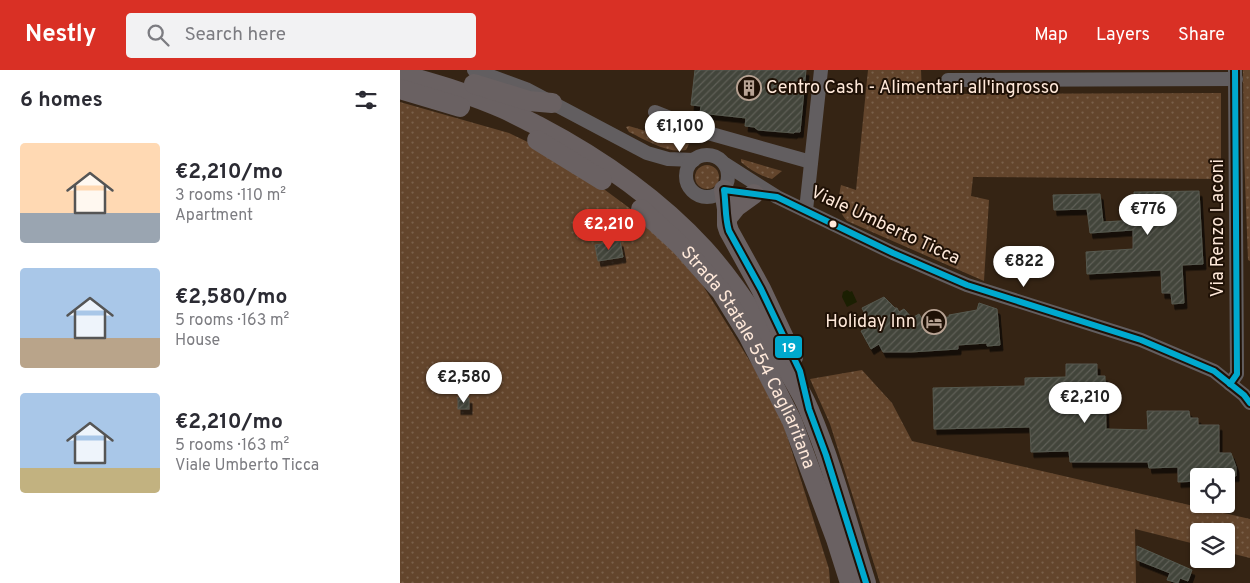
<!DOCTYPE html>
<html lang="en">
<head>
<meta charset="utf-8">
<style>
  body { margin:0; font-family:Overpass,sans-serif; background:#f2f2f3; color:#2b2b33; height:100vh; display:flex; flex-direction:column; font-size:19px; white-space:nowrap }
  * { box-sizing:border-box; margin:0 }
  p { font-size:16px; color:#7c7c81 }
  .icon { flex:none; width:28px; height:28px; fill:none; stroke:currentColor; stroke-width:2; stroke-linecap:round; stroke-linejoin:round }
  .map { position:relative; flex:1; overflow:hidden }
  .sheet { display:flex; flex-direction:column; background:#fff; width:400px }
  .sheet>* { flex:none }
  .buttons { position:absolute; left:790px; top:398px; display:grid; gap:10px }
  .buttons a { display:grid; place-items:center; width:45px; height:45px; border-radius:5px; background:#fff; box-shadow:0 1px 4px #0004; font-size:25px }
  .price { position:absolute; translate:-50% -42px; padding:0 11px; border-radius:18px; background:#fff; color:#222; font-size:16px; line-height:32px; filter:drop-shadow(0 1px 2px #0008) }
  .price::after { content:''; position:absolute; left:50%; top:30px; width:15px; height:11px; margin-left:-8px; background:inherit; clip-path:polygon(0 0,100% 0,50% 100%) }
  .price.current { background:#d93025; color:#fff }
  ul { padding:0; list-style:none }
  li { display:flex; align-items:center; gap:15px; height:125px; padding:0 20px }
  li span { display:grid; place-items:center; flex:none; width:140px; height:100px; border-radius:5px; color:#555 }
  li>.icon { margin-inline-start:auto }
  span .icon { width:60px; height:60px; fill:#fffc; stroke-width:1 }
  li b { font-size:21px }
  h2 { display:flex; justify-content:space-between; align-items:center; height:60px; padding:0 20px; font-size:21px }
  header { display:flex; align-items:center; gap:30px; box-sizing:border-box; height:70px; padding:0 25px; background:#d93025; color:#fff }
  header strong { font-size:24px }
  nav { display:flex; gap:28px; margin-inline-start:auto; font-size:18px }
  .search { width:350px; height:45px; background:#f2f2f3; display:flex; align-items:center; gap:12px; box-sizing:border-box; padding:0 18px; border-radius:5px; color:#7c7c81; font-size:19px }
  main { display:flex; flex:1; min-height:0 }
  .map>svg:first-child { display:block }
  .grass { fill:url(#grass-dots) }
  .water { fill:#1b1f02 }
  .building { fill:url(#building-hatch); stroke:#56594f; filter:url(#shadow) }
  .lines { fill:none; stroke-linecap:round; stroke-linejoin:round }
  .minor { stroke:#625e60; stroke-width:14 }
  .highway { stroke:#6a6162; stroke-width:20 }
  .bus-1-casing { stroke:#1f1106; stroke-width:10 }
  .bus-1 { stroke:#00a9ce; stroke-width:6 }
  .bus-dot { fill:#fee8d9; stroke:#1f1106; stroke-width:2 }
  .labels { text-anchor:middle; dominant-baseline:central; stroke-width:4; stroke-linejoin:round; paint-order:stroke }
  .poi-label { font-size:18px; fill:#fee8d9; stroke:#1f1106; text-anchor:start }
  .street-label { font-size:18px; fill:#fee8d9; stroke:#1f1106 }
  .line-badge { stroke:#1f1106; stroke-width:2 }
  .badge-label { font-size:14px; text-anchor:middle; font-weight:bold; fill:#fff }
</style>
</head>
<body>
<header>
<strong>Nestly</strong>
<div class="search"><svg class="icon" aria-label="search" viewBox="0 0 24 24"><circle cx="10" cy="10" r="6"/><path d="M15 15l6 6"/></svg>Search here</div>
<nav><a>Map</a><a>Layers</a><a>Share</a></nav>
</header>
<main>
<section class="sheet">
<h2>6 homes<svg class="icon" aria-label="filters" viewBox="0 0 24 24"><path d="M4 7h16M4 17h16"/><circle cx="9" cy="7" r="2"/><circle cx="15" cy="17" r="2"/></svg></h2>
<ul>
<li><span style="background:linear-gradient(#ffd9b3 70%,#9aa5b1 0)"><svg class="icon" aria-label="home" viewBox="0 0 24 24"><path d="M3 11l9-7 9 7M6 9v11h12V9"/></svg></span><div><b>€2,210/mo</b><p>3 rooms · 110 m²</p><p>Apartment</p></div></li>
<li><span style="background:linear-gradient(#a9c7e8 70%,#b9a48a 0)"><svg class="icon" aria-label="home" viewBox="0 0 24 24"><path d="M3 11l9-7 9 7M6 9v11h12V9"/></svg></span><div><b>€2,580/mo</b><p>5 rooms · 163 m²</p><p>House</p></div></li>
<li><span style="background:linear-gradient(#a9c7e8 75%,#c2b280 0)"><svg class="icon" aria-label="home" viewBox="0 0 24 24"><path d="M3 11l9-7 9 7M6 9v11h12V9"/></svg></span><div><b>€2,210/mo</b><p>5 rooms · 163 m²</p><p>Viale Umberto Ticca</p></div></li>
</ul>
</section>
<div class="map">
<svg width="850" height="513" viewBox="0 0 850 513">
  <defs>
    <pattern id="grass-dots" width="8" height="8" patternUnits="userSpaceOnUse" patternTransform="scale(1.25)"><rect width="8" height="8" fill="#63452c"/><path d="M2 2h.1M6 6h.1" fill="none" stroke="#7a604a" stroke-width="1.8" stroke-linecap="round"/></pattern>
    <pattern id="building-hatch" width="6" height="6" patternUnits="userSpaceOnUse" patternTransform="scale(1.25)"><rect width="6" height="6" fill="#43453b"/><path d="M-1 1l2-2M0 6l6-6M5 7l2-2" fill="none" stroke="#5f6057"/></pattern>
    <filter id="shadow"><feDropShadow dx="3" dy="5.5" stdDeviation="0" flood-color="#0009"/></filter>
  </defs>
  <rect width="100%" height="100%" fill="#352414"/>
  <g class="grass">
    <path d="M468,0H521L522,24L821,23V109L573,107L571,126L589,130L584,211L447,151C437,140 438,129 441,115L456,120Z"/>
    <polygon points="843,0 850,0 850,191 848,190 844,85"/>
    <polygon points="0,32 109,63 138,77 201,117 243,148 297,206 353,296 383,353 429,499 430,513 0,513"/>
    <path d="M229,56L289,74L286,80C268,84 246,70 229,62L226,57Z"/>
    <path d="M341,89L382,101L372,109C362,107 349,99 341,92Z"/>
    <circle cx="307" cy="107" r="12"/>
    <polygon points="462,300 492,333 512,371 850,449 850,488 826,482 826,461 799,461 799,475 735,459 736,513 480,513 430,354 410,309"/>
  </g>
  <polygon class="water" points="447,220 450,222 452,221 457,232 447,237 442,227 443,222"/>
  <g class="building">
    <polygon points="295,0 406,0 400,62 395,62 394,63 358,60 354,57 345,56 346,48 300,43 301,36 291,35"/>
    <polygon points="799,121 803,194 782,195 784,233 772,234 771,223 762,223 761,200 687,204 686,182 733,179 733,160 690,163 687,139 654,140 653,125 700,124 703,152 735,150 734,122"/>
    <polygon points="220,171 223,187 198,191 195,175"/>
    <polygon points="484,227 495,238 497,238 499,242 504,239 512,248 519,244 522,249 549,247 549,245 577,240 579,233 597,239 600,275 587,276 587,273 558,275 558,279 511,282 483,282 479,274 471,279 461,261 471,256 462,238"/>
    <polygon points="666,294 697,294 697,306 705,306 706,359 748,360 747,341 789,341 790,348 798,348 798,355 819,355 819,383 831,383 836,397 836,406 799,406 799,411 778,412 778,397 749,398 748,392 670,392 669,381 631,382 630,357 534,359 533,318 625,316 625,308 666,307"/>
    <rect x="58" y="328" width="11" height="11"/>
    <polygon points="737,476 792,500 788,511 780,508 778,513 767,510 770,503 737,490"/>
  </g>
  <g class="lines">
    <g class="minor">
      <polyline points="74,0 126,19 247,83 268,89 294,90"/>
      <polyline points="548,10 836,9"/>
      <polyline points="255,42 308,63 411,92"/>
      <circle cx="307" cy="106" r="21"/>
      <polyline points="325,94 377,127 493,183 567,215 741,270 814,301 844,325 850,333"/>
      <polyline points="406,140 421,0"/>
      <polyline points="830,314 837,304 835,0"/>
    </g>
    <g class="highway">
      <path d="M0,4C35,14 71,24 104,39C115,44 126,50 138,56C199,88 257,128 304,179C332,210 355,245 376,281C387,300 401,320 409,340C433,396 448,456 466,513"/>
      <polyline points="74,14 129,31 152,33"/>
      <polyline points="0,19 60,37"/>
      <polyline points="137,70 202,110"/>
      <polyline points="324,120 327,139 327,155 329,161 361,219 393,287"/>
      <path id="s1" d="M241,139L281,176L321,221L348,265L392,351L436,469L450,513"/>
      <polyline points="328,147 336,137 354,124"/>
    </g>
    <defs>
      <g id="bus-1">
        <polyline points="830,314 837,304 835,0"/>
        <path d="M466,513L426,385L409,339L400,301L361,219L329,161C325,149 326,133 324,120L377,127L493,183L567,215L741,270L814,301L844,325L850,333"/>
      </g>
    </defs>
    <use href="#bus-1" class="bus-1-casing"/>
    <use href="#bus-1" class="bus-1"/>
  </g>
  <defs>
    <symbol id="building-ring" viewBox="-11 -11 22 22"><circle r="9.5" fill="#1f1106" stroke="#b8a394" stroke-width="1.5"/><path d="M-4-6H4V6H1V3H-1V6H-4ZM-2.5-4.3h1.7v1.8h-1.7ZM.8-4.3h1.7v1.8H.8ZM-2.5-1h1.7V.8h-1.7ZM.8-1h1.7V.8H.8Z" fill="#b8a394"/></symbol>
    <symbol id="hotel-ring" viewBox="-11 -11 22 22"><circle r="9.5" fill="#1f1106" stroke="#b8a394" stroke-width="1.5"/><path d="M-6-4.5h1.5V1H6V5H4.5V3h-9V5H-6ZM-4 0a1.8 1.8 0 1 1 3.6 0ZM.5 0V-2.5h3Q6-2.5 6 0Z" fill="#b8a394"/></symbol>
  </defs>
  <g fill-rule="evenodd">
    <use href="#building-ring" x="335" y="4" width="28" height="28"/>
    <use href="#hotel-ring" x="520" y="238" width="28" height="28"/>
  </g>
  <circle class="bus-dot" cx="433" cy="154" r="4.5"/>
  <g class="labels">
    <g class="poi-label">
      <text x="366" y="18">Centro Cash - Alimentari all'ingrosso</text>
      <text x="516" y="252" text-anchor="end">Holiday Inn</text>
    </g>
    <g class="street-label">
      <text transform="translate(485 156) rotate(25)">Viale Umberto Ticca</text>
      <text transform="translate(818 158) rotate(-90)">Via Renzo Laconi</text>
      <text stroke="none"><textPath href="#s1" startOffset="186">Strada Statale 554 Cagliaritana</textPath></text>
    </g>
  </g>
  <rect class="line-badge" x="374" y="265" width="29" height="24" rx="5" fill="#00a9ce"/>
  <g class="badge-label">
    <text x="389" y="282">19</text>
  </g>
</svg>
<div class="buttons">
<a><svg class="icon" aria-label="locate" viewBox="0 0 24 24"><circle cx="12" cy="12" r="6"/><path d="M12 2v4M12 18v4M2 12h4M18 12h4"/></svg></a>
<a><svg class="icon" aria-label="layers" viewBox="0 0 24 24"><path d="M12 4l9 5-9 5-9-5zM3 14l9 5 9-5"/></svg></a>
</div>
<b class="price" style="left:280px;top:83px">€1,100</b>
<b class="price" style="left:748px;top:166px">€776</b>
<b class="price current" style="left:209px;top:181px">€2,210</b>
<b class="price" style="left:624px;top:218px">€822</b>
<b class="price" style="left:64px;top:334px">€2,580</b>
<b class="price" style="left:685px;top:354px">€2,210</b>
</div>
</main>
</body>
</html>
